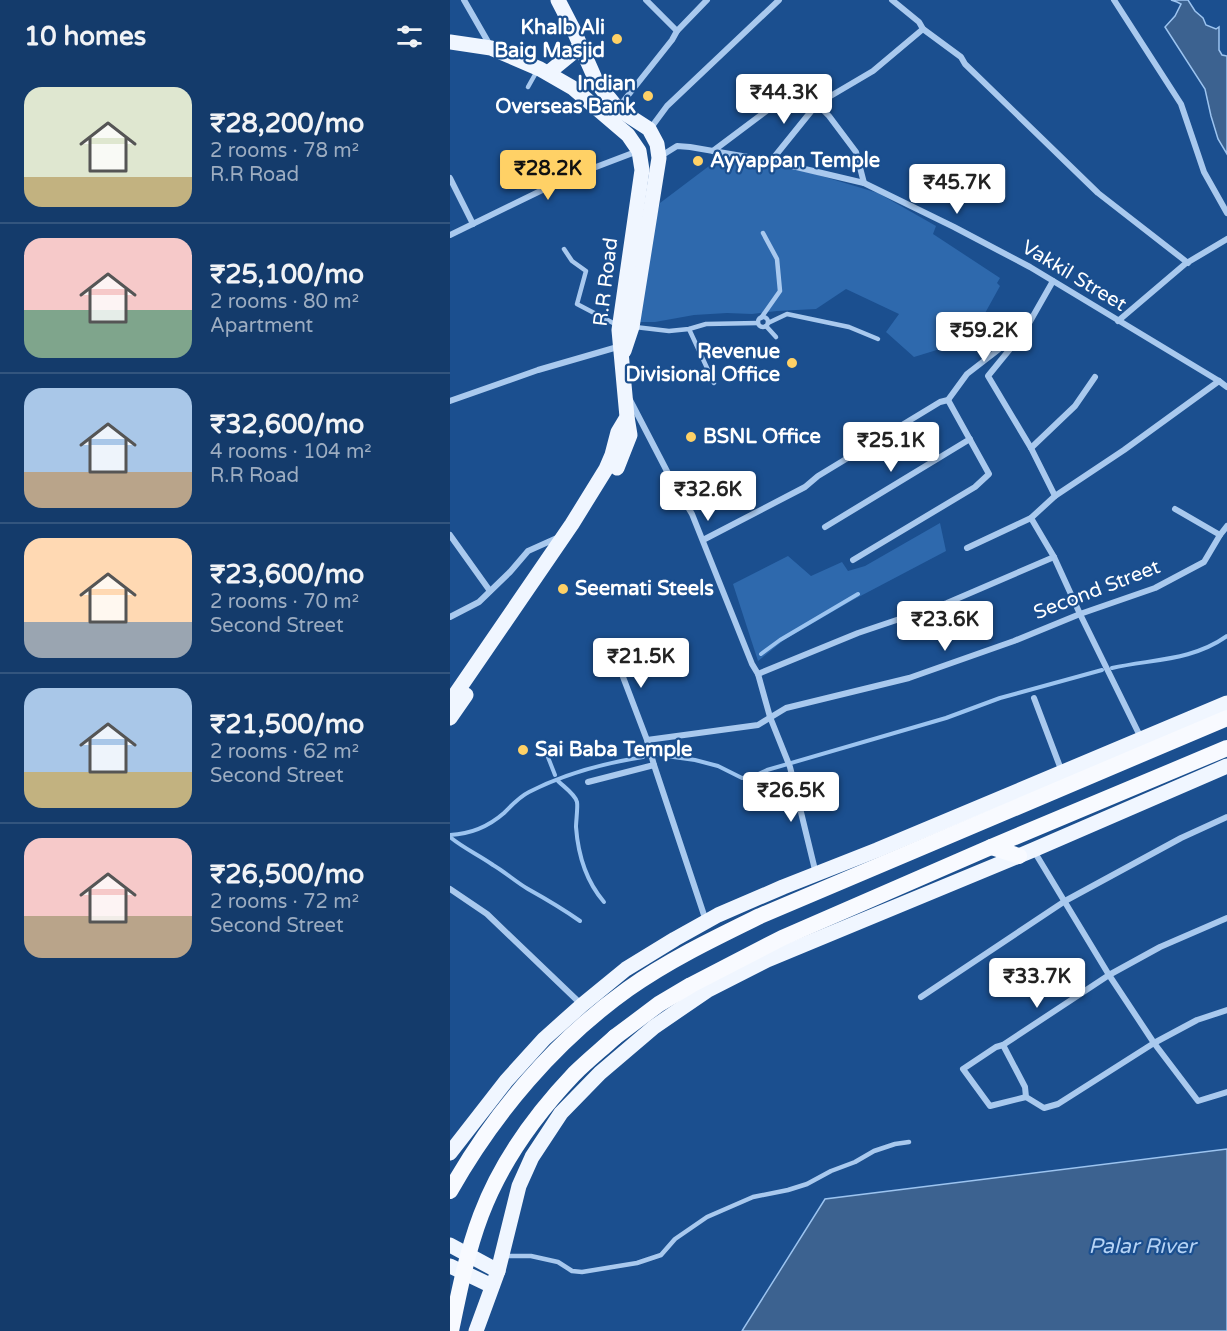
<!DOCTYPE html>
<html lang="en">
<head>
<meta charset="utf-8">
<style>
  body { margin:0; font-family:"Varela Round",sans-serif; background:#214673; color:#f1f3f6; height:100vh; display:flex; flex-direction:column; font-size:22px; white-space:nowrap }
  * { box-sizing:border-box; margin:0 }
  p { font-size:20px; color:#9dadc1 }
  .icon { flex:none; width:33px; height:33px; fill:none; stroke:currentColor; stroke-width:2; stroke-linecap:round; stroke-linejoin:round }
  .map { position:relative; flex:1; overflow:hidden }
  .sheet { display:flex; flex-direction:column; background:#143b6b; width:450px }
  .sheet>* { flex:none }
  .price { position:absolute; translate:-50% -51px; padding:0 14px; border-radius:6px; background:#fff; color:#222; font-size:20px; line-height:39px; filter:drop-shadow(0 2px 3px #0008) }
  .price::after { content:''; position:absolute; left:50%; top:36px; width:18px; height:14px; margin-left:-9px; background:inherit; clip-path:polygon(0 0,100% 0,50% 100%) }
  .price.on { background:#ffd166; color:#111 }
  ul { padding:0; list-style:none }
  li { display:flex; align-items:center; gap:18px; height:150px; padding:0 24px }
  li+li { border-top:2px solid #33557e }
  li span { display:grid; place-items:center; flex:none; width:168px; height:120px; border-radius:18px; color:#555 }
  li>.icon { margin-inline-start:auto }
  span .icon { width:72px; height:72px; fill:#fffc; stroke-width:1 }
  li b { font-size:26px }
  h2 { display:flex; justify-content:space-between; align-items:center; height:72px; padding:0 24px; font-size:26px }
  main { display:flex; flex:1; min-height:0 }
  .map>svg:first-child { display:block }
  .green { fill:#2e69ad }
  .water { fill:#3c6290; stroke:#9cc4f0; stroke-width:1.5 }
  .lines { fill:none; stroke-linecap:round; stroke-linejoin:round }
  .stream { stroke:#9cc4f0; stroke-width:4 }
  .service { stroke:#a9c9ee; stroke-width:4.5 }
  .minor { stroke:#a9c9ee; stroke-width:6 }
  .primary { stroke:#f0f6ff; stroke-width:15 }
  .trunk { stroke:#f8faff; stroke-width:16 }
  .trunk-bridge { stroke:#f8faff; stroke-width:16 }
  .poi-dot { fill:#ffd166; stroke:#1b4f8f; stroke-width:2 }
  .labels { text-anchor:middle; dominant-baseline:central; stroke-width:4.5; stroke-linejoin:round; paint-order:stroke }
  .poi-label { font-size:20px; font-weight:bold; fill:#fff; stroke:#1b4f8f; text-anchor:start }
  .street-label { font-size:20px; fill:#fff; stroke:#1b4f8f }
  .water-label { font-size:21px; font-style:italic; fill:#b5d3f5; stroke:#1b4f8f }
</style>
</head>
<body>
<main>
<section class="sheet">
<h2>10 homes<svg class="icon" aria-label="filters" viewBox="0 0 24 24"><path d="M4 7h16M4 17h16"/><circle cx="9" cy="7" r="2"/><circle cx="15" cy="17" r="2"/></svg></h2>
<ul>
<li><span style="background:linear-gradient(#dfe7d0 75%,#c2b280 0)"><svg class="icon" aria-label="home" viewBox="0 0 24 24"><path d="M3 11l9-7 9 7M6 9v11h12V9"/></svg></span><div><b>₹28,200/mo</b><p>2 rooms · 78 m²</p><p>R.R Road</p></div></li>
<li><span style="background:linear-gradient(#f6c9c9 60%,#7fa58c 0)"><svg class="icon" aria-label="home" viewBox="0 0 24 24"><path d="M3 11l9-7 9 7M6 9v11h12V9"/></svg></span><div><b>₹25,100/mo</b><p>2 rooms · 80 m²</p><p>Apartment</p></div></li>
<li><span style="background:linear-gradient(#a9c7e8 70%,#b9a48a 0)"><svg class="icon" aria-label="home" viewBox="0 0 24 24"><path d="M3 11l9-7 9 7M6 9v11h12V9"/></svg></span><div><b>₹32,600/mo</b><p>4 rooms · 104 m²</p><p>R.R Road</p></div></li>
<li><span style="background:linear-gradient(#ffd9b3 70%,#9aa5b1 0)"><svg class="icon" aria-label="home" viewBox="0 0 24 24"><path d="M3 11l9-7 9 7M6 9v11h12V9"/></svg></span><div><b>₹23,600/mo</b><p>2 rooms · 70 m²</p><p>Second Street</p></div></li>
<li><span style="background:linear-gradient(#a9c7e8 70%,#c2b280 0)"><svg class="icon" aria-label="home" viewBox="0 0 24 24"><path d="M3 11l9-7 9 7M6 9v11h12V9"/></svg></span><div><b>₹21,500/mo</b><p>2 rooms · 62 m²</p><p>Second Street</p></div></li>
<li><span style="background:linear-gradient(#f6c9c9 65%,#b9a48a 0)"><svg class="icon" aria-label="home" viewBox="0 0 24 24"><path d="M3 11l9-7 9 7M6 9v11h12V9"/></svg></span><div><b>₹26,500/mo</b><p>2 rooms · 72 m²</p><p>Second Street</p></div></li>
</ul>
</section>
<div class="map">
<svg width="777" height="1331" viewBox="0 0 777 1331">
  <rect width="100%" height="100%" fill="#1b4f8f"/>
  <g class="green">
    <polygon points="266,153 318,163 365,174 428,193 486,226 483,234 550,278 547,283 550,286 534,315 490,349 464,357 436,332 449,314 396,289 366,309 327,311 302,314 277,313 244,315 205,322 190,322 204,227 210,203 263,163"/>
    <polygon points="490,523 496,551 401,601 334,640 308,661 283,584 338,556 361,576 392,562 398,571 415,566"/>
  </g>
  <g class="water">
    <polygon points="721,0 738,0 745,11 753,18 756,25 766,29 769,27 769,50 772,55 777,56 777,154 768,139 761,116 755,89 715,27 725,16 731,4 727,2"/>
    <polygon points="777,1149 777,1331 292,1331 375,1199"/>
  </g>
  <g class="lines">
    <g class="stream">
      <polyline points="311,654 330,640 408,594"/>
      <path d="M662,668C702,659 742,661 777,636"/>
      <polyline points="92,742 105,775"/>
      <polyline points="209,755 245,760 268,766 292,778 302,777 317,770 496,718 550,698 652,670"/>
      <path d="M108,781C114,787 125,794 127,802C128,807 126,821 126,827C128,854 136,881 154,902"/>
      <path d="M0,835C21,834 38,827 54,813C62,805 69,797 79,792C114,774 155,763 193,757"/>
      <path d="M0,837C13,848 29,855 43,865C55,872 66,882 78,889C96,899 113,909 130,921"/>
    </g>
    <g class="service">
      <polyline points="78,87 87,71"/>
      <polyline points="114,249 122,261 136,271 127,304 167,325"/>
      <circle cx="313" cy="322" r="5"/>
      <polyline points="311,318 330,291 327,259 313,233"/>
      <polyline points="318,323 337,314 399,327 428,339"/>
      <polyline points="316,326 326,337"/>
      <polyline points="185,327 219,331 239,329 256,324 308,323"/>
      <polyline points="239,329 264,383"/>
      <polyline points="54,1256 81,1256 108,1262 122,1271 132,1272 187,1263 211,1255 225,1239 257,1217 303,1197 338,1190 357,1184 381,1171 405,1162 424,1151 445,1144 459,1142"/>
    </g>
    <g class="minor">
      <polyline points="14,0 41,47"/>
      <polyline points="196,0 227,31"/>
      <polyline points="442,0 469,22 473,29 511,57 515,64 648,193 738,263"/>
      <polyline points="664,0 731,104 754,172 777,213"/>
      <polyline points="168,108 222,40 227,31 257,0"/>
      <polyline points="200,129 217,106 329,0"/>
      <polyline points="263,151 343,91 367,104 379,116 406,152 414,183"/>
      <polyline points="211,156 227,146 240,147 321,161 414,183 504,227 580,267 769,381 777,387"/>
      <polyline points="321,161 367,104 423,71 473,29"/>
      <polyline points="0,178 23,224"/>
      <polyline points="0,235 117,178 188,151"/>
      <polyline points="603,281 574,332 538,376 581,448 605,496"/>
      <polyline points="668,321 735,264 777,239"/>
      <polyline points="180,400 221,479 242,514 302,664 308,674 320,717 340,767 366,874"/>
      <polyline points="0,401 88,370 171,346"/>
      <polyline points="581,448 625,406 645,377"/>
      <polyline points="725,509 770,535"/>
      <polyline points="581,518 604,557 630,614 691,738"/>
      <polyline points="375,527 520,439"/>
      <polyline points="0,535 40,591"/>
      <polyline points="253,540 355,487 368,476 490,402 498,400 517,374 548,350"/>
      <polyline points="517,548 581,518 605,496 674,450 769,381"/>
      <polyline points="403,560 525,487 539,474 498,400"/>
      <polyline points="0,617 29,602 60,572 78,551 107,538"/>
      <polyline points="162,648 197,740 204,765 256,921"/>
      <polyline points="308,674 408,633 497,603 604,557"/>
      <polyline points="584,698 612,772"/>
      <polyline points="197,740 308,725 336,708 459,678 564,641 630,614 705,588 754,562 770,535 777,526"/>
      <polyline points="138,782 204,765"/>
      <polyline points="584,851 659,975 704,1043 748,1101 777,1092"/>
      <polyline points="0,889 37,914 132,1005"/>
      <polyline points="471,997 615,901 731,838 777,817"/>
      <polyline points="553,1045 575,1087 576,1097 594,1108 608,1104 704,1043 747,1020 777,1010"/>
      <polyline points="576,1097 540,1106 513,1069 546,1047 553,1045 659,975 710,947 777,918"/>
    </g>
    <g class="primary">
      <polyline points="108,0 124,31 147,83 168,109 199,129 207,144 209,158 182,327 174,351"/>
      <polyline points="0,42 41,48 90,69 123,88 178,135 189,151 192,170 169,330 177,417 168,432 162,455 156,469 122,524 0,702"/>
      <polyline points="98,73 131,46"/>
      <polyline points="167,468 180,435 177,417"/>
      <polyline points="0,718 16,695"/>
      <polyline points="0,1153 56,1081 94,1039 132,1005 176,969 225,939 268,915 333,887 427,850 777,703"/>
      <polyline points="0,1245 48,1271"/>
      <polyline points="0,1266 42,1286"/>
      <polyline points="26,1331 48,1271 69,1186 82,1157 111,1113 150,1073 204,1027 258,990 317,960 583,850 777,766"/>
    </g>
    <g class="trunk">
      <polyline points="541,847 569,856"/>
      <polyline points="165,1037 209,1004 241,985 332,938 541,847 777,748"/>
      <path d="M0,1191C44,1113 105,1041 178,989C219,960 265,938 310,916L777,718"/>
    </g>
    <path class="trunk-bridge" d="M1,1331C9,1292 17,1252 31,1215C51,1162 85,1115 124,1074C137,1061 152,1049 165,1037"/>
  </g>
  <g class="poi-dot">
    <circle cx="167" cy="39" r="6"/>
    <circle cx="198" cy="96" r="6"/>
    <circle cx="248" cy="161" r="6"/>
    <circle cx="342" cy="363" r="6"/>
    <circle cx="241" cy="437" r="6"/>
    <circle cx="113" cy="589" r="6"/>
    <circle cx="73" cy="750" r="6"/>
  </g>
  <g class="labels">
    <g class="poi-label">
      <text x="155" y="28" text-anchor="end">Khalb Ali<tspan x="155" dy="23">Baig Masjid</tspan></text>
      <text x="186" y="84" text-anchor="end">Indian<tspan x="186" dy="23">Overseas Bank</tspan></text>
      <text x="260" y="161">Ayyappan Temple</text>
      <text x="330" y="352" text-anchor="end">Revenue<tspan x="330" dy="23">Divisional Office</tspan></text>
      <text x="253" y="437">BSNL Office</text>
      <text x="125" y="589">Seemati Steels</text>
      <text x="85" y="750">Sai Baba Temple</text>
    </g>
    <g class="street-label">
      <text transform="translate(624 276) rotate(31)">Vakkil Street</text>
      <text transform="translate(156 282) rotate(-83)">R.R Road</text>
      <text transform="translate(647 590) rotate(-21)">Second Street</text>
    </g>
    <g class="water-label">
      <text x="692" y="1246">Palar River</text>
    </g>
  </g>
</svg>
<b class="price" style="left:334px;top:125px">₹44.3K</b>
<b class="price on" style="left:98px;top:201px">₹28.2K</b>
<b class="price" style="left:507px;top:215px">₹45.7K</b>
<b class="price" style="left:534px;top:363px">₹59.2K</b>
<b class="price" style="left:441px;top:473px">₹25.1K</b>
<b class="price" style="left:258px;top:522px">₹32.6K</b>
<b class="price" style="left:495px;top:652px">₹23.6K</b>
<b class="price" style="left:191px;top:689px">₹21.5K</b>
<b class="price" style="left:341px;top:823px">₹26.5K</b>
<b class="price" style="left:587px;top:1009px">₹33.7K</b>
</div>
</main>
</body>
</html>
